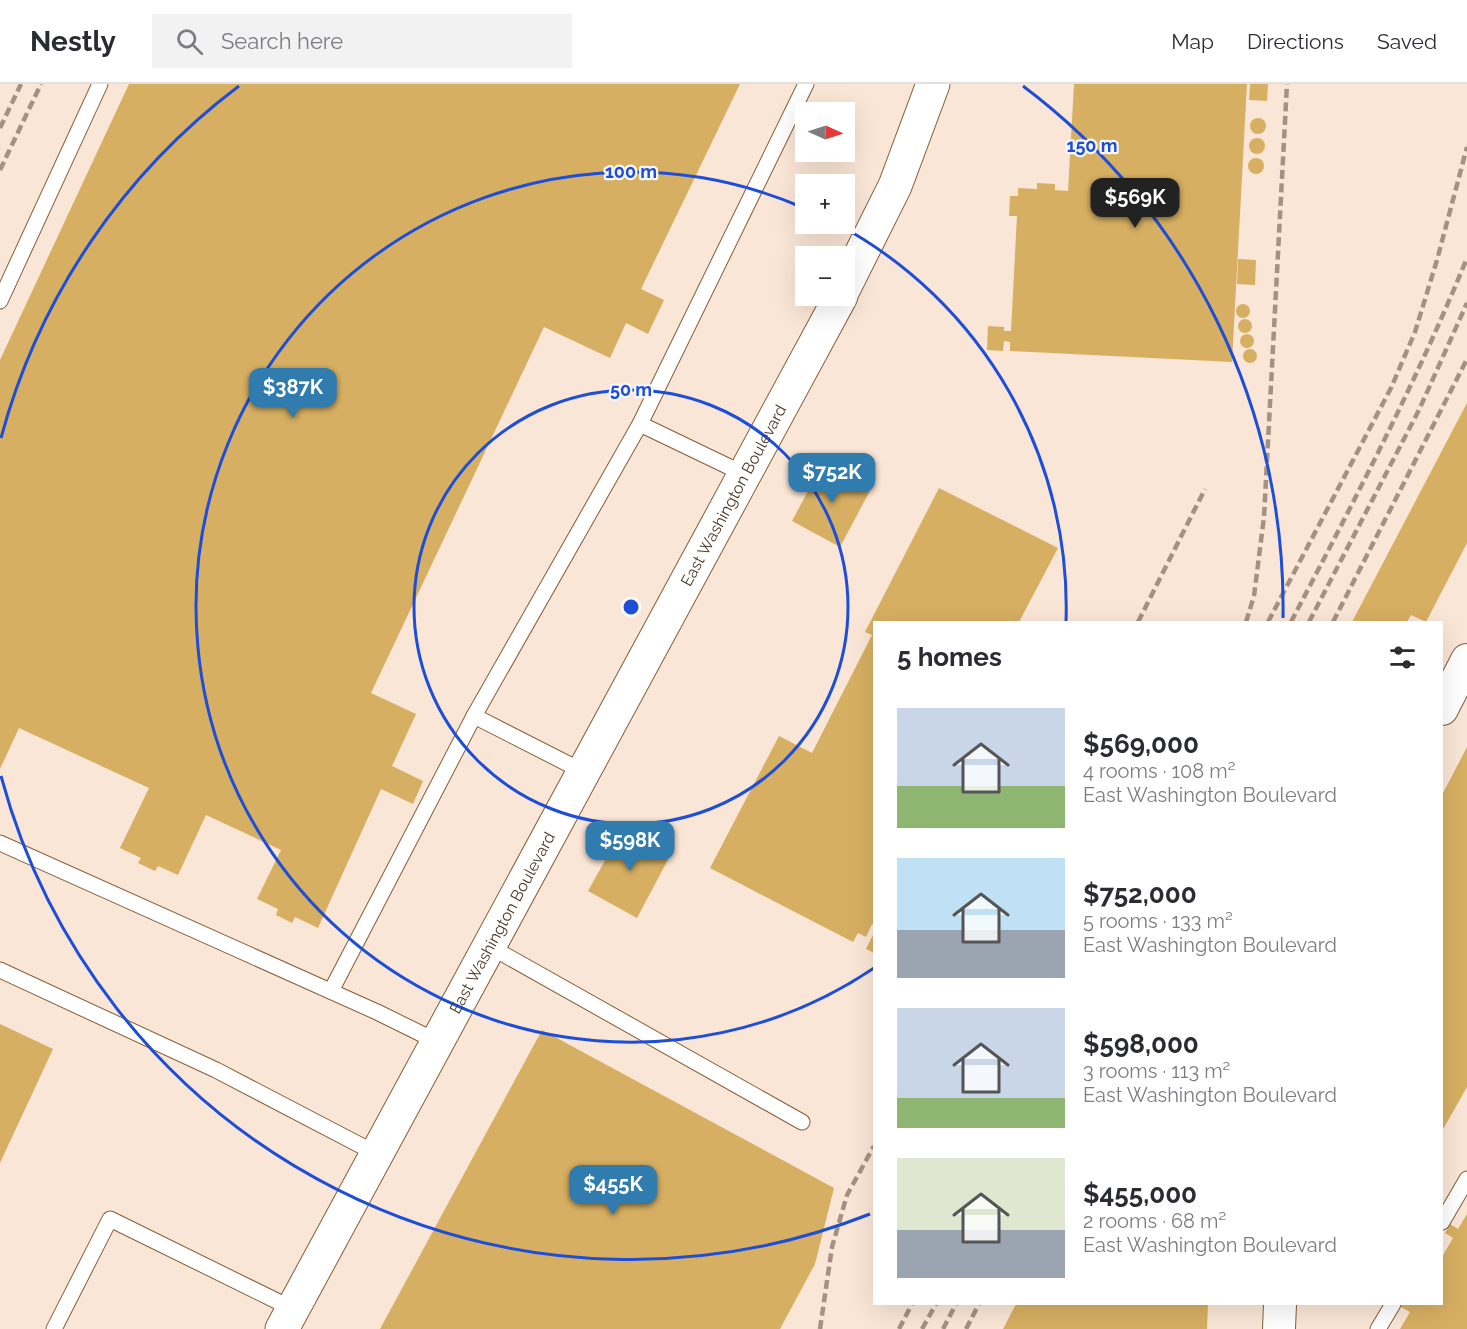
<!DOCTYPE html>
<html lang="en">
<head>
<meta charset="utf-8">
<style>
  body { margin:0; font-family:Raleway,sans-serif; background:#f2f2f3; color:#2b2b33; height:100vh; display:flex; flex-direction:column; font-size:22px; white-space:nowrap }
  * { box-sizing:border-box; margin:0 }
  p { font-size:20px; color:#7c7c81 }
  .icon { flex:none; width:33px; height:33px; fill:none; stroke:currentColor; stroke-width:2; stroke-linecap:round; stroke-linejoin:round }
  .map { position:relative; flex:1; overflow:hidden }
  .panel { position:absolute; left:873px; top:537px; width:570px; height:684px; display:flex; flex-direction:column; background:#fff; border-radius:0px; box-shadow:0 6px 24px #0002 }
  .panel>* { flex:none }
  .needle { width:39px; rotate:93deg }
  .fabs { position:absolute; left:795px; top:18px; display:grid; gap:12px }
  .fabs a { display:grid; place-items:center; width:60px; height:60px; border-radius:0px; background:#fff; box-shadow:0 6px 24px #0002; font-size:30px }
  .price { position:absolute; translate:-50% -51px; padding:0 14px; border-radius:12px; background:#317caf; color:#fff; font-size:20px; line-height:39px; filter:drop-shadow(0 2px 3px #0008) }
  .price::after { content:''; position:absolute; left:50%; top:36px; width:18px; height:14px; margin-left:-9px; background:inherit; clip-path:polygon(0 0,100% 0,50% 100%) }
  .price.on { background:#222; color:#fff }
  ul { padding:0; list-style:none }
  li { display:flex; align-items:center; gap:18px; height:150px; padding:0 24px }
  li span { display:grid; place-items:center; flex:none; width:168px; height:120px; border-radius:0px; color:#555 }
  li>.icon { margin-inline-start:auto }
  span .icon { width:72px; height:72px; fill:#fffc; stroke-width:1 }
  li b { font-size:26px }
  h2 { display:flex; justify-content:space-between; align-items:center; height:72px; padding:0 24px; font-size:26px }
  header { display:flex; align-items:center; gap:36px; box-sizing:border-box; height:84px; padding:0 30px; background:#fff; border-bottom:2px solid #e1e1e2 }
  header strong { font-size:28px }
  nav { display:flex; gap:33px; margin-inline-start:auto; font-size:21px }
  .search { width:420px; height:54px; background:#f2f2f3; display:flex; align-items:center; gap:15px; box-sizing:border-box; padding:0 21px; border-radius:0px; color:#7c7c81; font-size:22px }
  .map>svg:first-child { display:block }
  .building { fill:#d7af62 }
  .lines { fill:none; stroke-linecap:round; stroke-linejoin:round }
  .lane-casing { stroke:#865d37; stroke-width:17 }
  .street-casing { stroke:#865d37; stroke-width:34 }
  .primary-casing { stroke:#865d37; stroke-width:35 }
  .lane { stroke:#fff; stroke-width:15 }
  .street { stroke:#fff; stroke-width:32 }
  .primary { stroke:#fff; stroke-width:33 }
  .rail { stroke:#a59181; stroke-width:4.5; stroke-dasharray:9 4.5; stroke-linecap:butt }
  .ring { fill:none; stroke:#1d4ed8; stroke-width:3 }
  .labels { text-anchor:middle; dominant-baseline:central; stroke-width:4.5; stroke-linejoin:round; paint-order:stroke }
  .street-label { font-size:16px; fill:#4a3727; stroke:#f7f7f7 }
  .centre { fill:#1d4ed8; stroke:#f7f7f7; stroke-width:3 }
  .ring-label { font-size:18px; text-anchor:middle; font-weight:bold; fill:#1d4ed8; stroke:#f7f7f7; stroke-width:4.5; stroke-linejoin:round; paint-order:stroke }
</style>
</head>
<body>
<header>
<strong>Nestly</strong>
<div class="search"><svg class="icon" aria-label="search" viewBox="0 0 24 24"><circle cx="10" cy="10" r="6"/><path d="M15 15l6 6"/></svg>Search here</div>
<nav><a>Map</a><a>Directions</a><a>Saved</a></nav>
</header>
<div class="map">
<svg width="1467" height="1245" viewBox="0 0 1467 1245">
  <rect width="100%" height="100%" fill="#fae6d6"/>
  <g class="building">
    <polygon points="129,0 740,0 641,205 664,216 648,250 626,239 610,274 544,243 371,609 416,630 392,682 423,697 413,720 381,705 318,844 295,833 292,839 276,831 278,825 257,815 281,766 206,731 178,791 158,782 155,787 138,779 141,774 120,764 149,704 19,644 0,685 0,276"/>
    <polygon points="1074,0 1247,0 1232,278 1010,267 1010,258 1004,257 1003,267 987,266 988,242 1004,243 1004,247 1011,247 1017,132 1009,132 1010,112 1018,112 1018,104 1037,105 1037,99 1055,100 1055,106 1068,107"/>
    <polygon points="1250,0 1268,0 1267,17 1249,16"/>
    <circle cx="1258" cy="42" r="8"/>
    <circle cx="1257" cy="62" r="8"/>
    <circle cx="1256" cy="82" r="8"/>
    <polygon points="1238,175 1256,176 1255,201 1237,200"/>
    <circle cx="1243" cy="227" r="7"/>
    <circle cx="1245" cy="242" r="7"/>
    <circle cx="1247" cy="257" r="7"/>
    <circle cx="1250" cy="272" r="7"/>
    <polygon points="1467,319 1467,459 1426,538 1411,531 1407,538 1352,538"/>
    <polygon points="824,377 872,403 840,463 792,437"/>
    <polygon points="939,404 1058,464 1019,538 874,538 874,842 872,840 866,853 858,849 853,858 710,784 779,652 812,669 872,551 865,548"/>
    <polygon points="1467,663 1467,1003 1442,1047 1442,711"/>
    <polygon points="623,744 634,751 637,747 665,763 664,766 671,770 637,834 588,807"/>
    <polygon points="874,849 874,869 866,865"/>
    <polygon points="0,940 53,965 0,1079"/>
    <polygon points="542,946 834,1104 815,1180 780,1245 380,1245"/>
    <polygon points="1467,1130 1467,1245 1400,1245 1410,1228 1399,1222 1400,1220 1442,1220 1442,1173 1453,1154 1445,1149 1450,1140 1458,1145"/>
    <polygon points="1016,1220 1208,1220 1207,1245 1003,1245"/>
  </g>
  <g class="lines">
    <defs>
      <g id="lane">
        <polyline points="0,217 100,0"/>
        <polyline points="640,340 744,390"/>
        <polyline points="474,632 584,688"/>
        <polyline points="0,759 377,928 438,958"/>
        <polyline points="489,862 802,1038"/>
        <polyline points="0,886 216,986 377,1070"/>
        <polyline points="331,907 474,632 640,340 806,0"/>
        <polyline points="1442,1138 1467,1095"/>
        <polyline points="54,1245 110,1135 293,1225"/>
        <polyline points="1378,1245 1393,1220"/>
      </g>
      <g id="street">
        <polyline points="1442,625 1467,576"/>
        <polyline points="1279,1245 1280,1220"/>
      </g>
      <g id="primary">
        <polyline points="844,204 895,102 933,0"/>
        <path id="s1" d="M282,1245L841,212"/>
      </g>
    </defs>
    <use href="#lane" class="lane-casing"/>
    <use href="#street" class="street-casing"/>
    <use href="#primary" class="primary-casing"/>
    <use href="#lane" class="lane"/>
    <use href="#street" class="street"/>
    <use href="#primary" class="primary"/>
    <g class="rail">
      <polyline points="0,44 21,0"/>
      <polyline points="0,86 41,0"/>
      <polyline points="1138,538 1205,405"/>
      <polyline points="1246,538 1254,512 1264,433 1287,0"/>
      <polyline points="1268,538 1391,304 1415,248 1437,176 1467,63"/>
      <path d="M1291,538C1353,419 1416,299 1467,174"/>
      <polyline points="1309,538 1419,326 1467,219"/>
      <polyline points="1333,538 1467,275"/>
      <polyline points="820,1245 832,1163 847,1111 874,1062"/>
      <polyline points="899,1245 912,1220"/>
      <polyline points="922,1245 936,1220"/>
      <polyline points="943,1245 956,1220"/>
      <polyline points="966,1245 979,1220"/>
    </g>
  </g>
  <g class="ring">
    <circle cx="631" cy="523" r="217"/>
    <path d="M874 884A435 435 0 1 1 804 124M839 141A435 435 0 0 1 1066 538"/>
    <path d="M870 1130A652 652 0 0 1 1 692M1 354A652 652 0 0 1 239 2M1023 2A652 652 0 0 1 1283 534"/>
  </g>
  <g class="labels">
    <g class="street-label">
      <text stroke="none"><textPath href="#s1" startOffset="948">East Washington Boulevard</textPath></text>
      <text stroke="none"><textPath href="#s1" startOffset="462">East Washington Boulevard</textPath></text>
    </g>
  </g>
  <circle cx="631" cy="523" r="9" class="centre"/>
  <g class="ring-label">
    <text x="1092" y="68">150 m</text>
    <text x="631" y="94">100 m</text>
    <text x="631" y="312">50 m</text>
  </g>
</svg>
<div class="fabs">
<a><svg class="needle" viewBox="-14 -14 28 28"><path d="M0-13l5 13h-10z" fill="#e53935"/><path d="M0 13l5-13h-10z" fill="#7c7c81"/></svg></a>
<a>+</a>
<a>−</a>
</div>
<b class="price on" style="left:1135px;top:145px">$569K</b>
<b class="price" style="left:293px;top:335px">$387K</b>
<b class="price" style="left:832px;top:420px">$752K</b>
<b class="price" style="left:630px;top:788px">$598K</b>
<b class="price" style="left:613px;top:1132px">$455K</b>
<section class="panel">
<h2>5 homes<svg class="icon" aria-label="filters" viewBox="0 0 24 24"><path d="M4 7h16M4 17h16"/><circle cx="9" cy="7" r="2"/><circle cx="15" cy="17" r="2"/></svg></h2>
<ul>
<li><span style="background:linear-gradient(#c9d6e8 65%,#8fb573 0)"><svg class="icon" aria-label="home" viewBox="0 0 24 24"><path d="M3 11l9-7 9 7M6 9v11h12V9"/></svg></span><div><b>$569,000</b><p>4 rooms · 108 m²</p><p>East Washington Boulevard</p></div></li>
<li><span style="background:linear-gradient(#bfe0f5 60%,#9aa5b1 0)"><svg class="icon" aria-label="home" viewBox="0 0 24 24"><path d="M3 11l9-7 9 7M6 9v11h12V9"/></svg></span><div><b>$752,000</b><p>5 rooms · 133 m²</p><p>East Washington Boulevard</p></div></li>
<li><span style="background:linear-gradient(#c9d6e8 75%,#8fb573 0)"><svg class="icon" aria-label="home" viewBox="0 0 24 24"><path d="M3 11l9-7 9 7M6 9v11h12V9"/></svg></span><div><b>$598,000</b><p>3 rooms · 113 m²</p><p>East Washington Boulevard</p></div></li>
<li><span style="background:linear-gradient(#dfe7d0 60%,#9aa5b1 0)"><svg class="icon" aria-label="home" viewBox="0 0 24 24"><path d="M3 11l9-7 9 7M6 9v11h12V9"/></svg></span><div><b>$455,000</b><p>2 rooms · 68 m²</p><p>East Washington Boulevard</p></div></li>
</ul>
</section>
</div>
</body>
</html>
